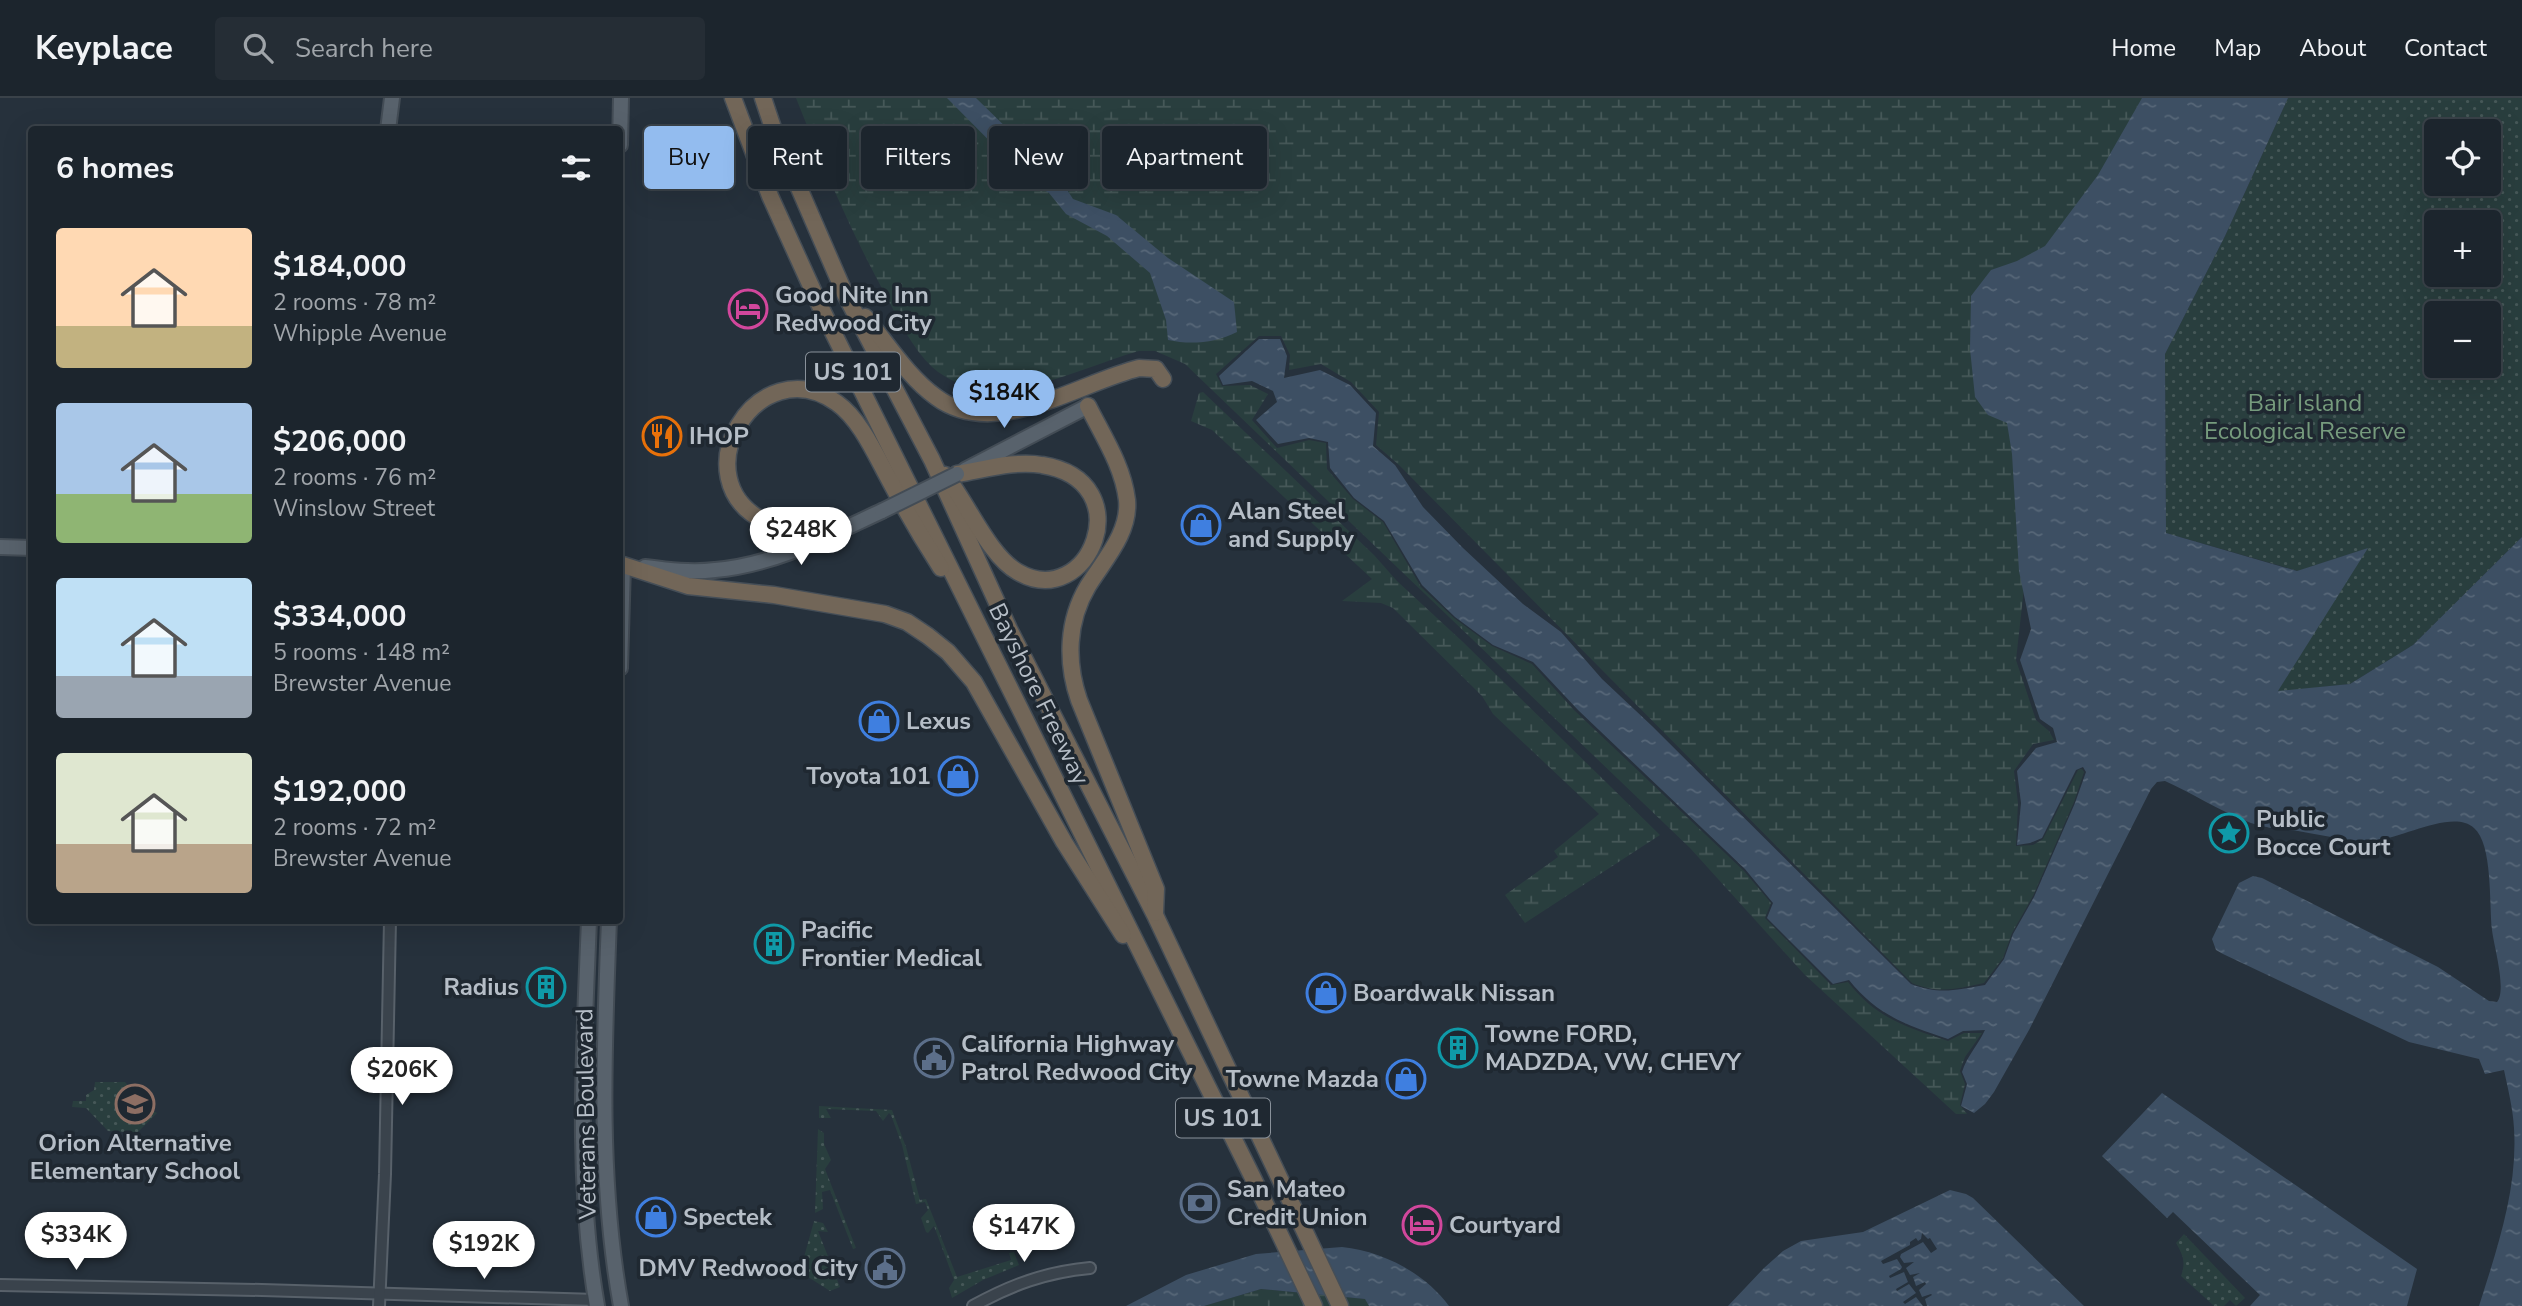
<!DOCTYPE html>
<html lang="en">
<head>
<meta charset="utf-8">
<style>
  body { margin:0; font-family:"Nunito Sans",sans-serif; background:#252d35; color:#f1f3f6; height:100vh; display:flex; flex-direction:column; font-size:26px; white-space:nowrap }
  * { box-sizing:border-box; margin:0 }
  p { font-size:23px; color:#a0a5aa }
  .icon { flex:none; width:38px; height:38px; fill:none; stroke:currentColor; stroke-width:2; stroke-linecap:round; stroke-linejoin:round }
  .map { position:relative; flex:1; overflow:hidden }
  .sheet { position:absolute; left:28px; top:28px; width:595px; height:798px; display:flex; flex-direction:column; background:#1c252d; border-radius:7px; box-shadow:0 7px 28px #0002,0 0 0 2px #3a4249 }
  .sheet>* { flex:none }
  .banner { position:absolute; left:644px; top:28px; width:665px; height:63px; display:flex; gap:14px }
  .fabs { position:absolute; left:2424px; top:21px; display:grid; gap:14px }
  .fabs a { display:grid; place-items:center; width:77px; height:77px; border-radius:7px; background:#1c252d; box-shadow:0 7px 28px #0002,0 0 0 2px #3a4249; font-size:35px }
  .price { position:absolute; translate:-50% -60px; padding:0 16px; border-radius:24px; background:#fff; color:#222; font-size:23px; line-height:46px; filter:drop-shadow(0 2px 4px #0008) }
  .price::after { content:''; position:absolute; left:50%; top:42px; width:21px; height:16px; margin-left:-10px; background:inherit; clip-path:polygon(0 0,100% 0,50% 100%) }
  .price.active { background:#93bcef; color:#111 }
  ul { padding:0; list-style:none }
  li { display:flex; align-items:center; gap:21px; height:175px; padding:0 28px }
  li span { display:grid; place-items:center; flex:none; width:196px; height:140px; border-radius:7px; color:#555 }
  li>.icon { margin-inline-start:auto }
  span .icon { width:84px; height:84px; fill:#fffc; stroke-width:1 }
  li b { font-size:30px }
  h2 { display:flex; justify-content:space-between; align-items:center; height:84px; padding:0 28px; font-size:30px }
  .chip { padding:0 24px; border-radius:7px; background:#1c252d; box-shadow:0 7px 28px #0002,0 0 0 2px #3a4249; font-size:24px; line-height:63px }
  .chip.active { background:#93bcef; color:#111 }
  header { display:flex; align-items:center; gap:42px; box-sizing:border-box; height:98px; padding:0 35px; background:#1c252d; border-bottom:2px solid #3a4249 }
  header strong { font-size:33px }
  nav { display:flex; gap:38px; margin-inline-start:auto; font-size:24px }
  .search { width:490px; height:63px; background:#252d35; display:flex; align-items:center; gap:18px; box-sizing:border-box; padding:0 24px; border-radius:7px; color:#a0a5aa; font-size:26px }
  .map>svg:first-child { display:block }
  .wetland { fill:url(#wetland-marsh) }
  .park { fill:url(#park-dots); fill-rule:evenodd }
  .water { fill:url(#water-ripples) }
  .pier { fill:#26313c }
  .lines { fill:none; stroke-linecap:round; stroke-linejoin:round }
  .minor-casing { stroke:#58616a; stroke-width:14 }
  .major-casing { stroke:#434c55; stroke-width:18 }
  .highway-casing { stroke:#454e57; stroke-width:19 }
  .minor { stroke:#3a434c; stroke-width:10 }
  .major { stroke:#58626c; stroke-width:14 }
  .highway { stroke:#726658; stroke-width:16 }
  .major-bridge-casing { stroke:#434c55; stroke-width:18; stroke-linecap:butt }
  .major-bridge { stroke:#58626c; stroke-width:14 }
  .labels { text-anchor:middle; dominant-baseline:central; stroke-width:7; stroke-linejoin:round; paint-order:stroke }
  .shield { fill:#1f2831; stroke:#89919a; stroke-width:2 }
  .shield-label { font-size:23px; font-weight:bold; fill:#b6bec7 }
  .poi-label { font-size:24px; font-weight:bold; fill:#b6bec7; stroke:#1f2831; text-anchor:start }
  .park-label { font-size:24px; fill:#769b7d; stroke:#1f2831 }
  .street-label { font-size:24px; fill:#b6bec7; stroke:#1f2831 }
</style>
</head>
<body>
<header>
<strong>Keyplace</strong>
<div class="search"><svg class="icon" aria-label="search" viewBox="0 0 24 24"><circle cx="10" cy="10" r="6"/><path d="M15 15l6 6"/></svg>Search here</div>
<nav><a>Home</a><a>Map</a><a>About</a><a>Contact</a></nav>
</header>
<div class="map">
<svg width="2522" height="1208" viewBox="0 0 2522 1208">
  <defs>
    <pattern id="wetland-marsh" width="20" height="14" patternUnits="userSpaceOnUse" patternTransform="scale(1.75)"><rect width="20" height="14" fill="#293e3e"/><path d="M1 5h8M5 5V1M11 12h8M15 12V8" fill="none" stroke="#465858"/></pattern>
    <pattern id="park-dots" width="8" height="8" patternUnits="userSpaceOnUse" patternTransform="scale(1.75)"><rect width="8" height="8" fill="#293e3e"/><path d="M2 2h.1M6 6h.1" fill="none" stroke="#465858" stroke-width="1.8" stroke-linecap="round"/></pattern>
    <pattern id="water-ripples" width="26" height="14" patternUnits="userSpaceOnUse" patternTransform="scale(1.75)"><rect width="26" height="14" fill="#3d4f63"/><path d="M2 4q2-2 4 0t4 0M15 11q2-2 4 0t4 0" fill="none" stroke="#576778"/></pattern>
  </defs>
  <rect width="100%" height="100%" fill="#26313c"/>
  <g class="wetland">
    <path d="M796,0H2143L2030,436L2016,562L2036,622L2049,633L2054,642L2033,646L2014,673L2018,705L2016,748L2033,747L2043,741L2078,672L2082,671L2084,674L2074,704L2033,798L2012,835L2003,860L1984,885C1956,891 1939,896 1912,885L1399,367L1376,347L1379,314L1351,284L1321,266L1289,272L1290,257L1281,238H1259L1216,276L1222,288L1250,287L1268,296L1252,322L1277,350L1309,342L1326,345L1327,371L1353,401L1383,424L1421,489L1454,520L1492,548L1532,566L1574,612L1744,773L1771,805L1765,820L1831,887L1848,884C1876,920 1906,929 1948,943L1964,935H1982L1965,959L1960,973L1965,986L1960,1007L1967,1016H1956L1804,876L1690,750L1185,266L1155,253H1139C1095,265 1030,297 985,292C966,290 947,282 932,269C912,250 899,222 886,198C851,134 823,68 796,0Z"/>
    <polygon points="1203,294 1374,457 1397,483 1463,544 1660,737 1525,825 1505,797 1558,759 1554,753 1599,716 1493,616 1482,598 1393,510 1381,505 1342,503 1372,481 1212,332 1191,323 1199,295"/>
    <polygon points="1261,1191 1366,1201 1369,1208 1204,1208"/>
  </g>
  <g class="park">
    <path d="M2288,0H2522V439L2413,547L2350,586L2277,594L2366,451L2298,473L2166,435L2165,256L2225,138ZM2436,33H2488V86H2436ZM2436,124H2488V177H2436ZM2436,215H2488V268H2436Z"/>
    <polygon points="95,984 125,984 147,1010 157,1015 135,1037 143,1046 126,1046 125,1034 108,1033 86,1010 72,1009 73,1003 86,1003 86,997 94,992"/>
    <polygon points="819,1008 892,1012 906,1049 920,1102 926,1101 957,1179 1011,1162 1009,1155 1014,1154 1019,1167 983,1182 952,1200 949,1190 954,1182 934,1128 928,1135 926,1134 921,1120 928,1112 925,1104 916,1106 902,1047 891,1017 889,1015 883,1023 876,1013 826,1011 831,1020 819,1020"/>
    <polygon points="818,1031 824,1035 824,1046 831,1062 825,1071 856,1150 853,1151 830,1092 822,1094 823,1111 815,1115"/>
    <polygon points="814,1123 823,1125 828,1134 818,1133 840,1189 830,1193 805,1177 801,1170"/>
    <path d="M2184,1136L2245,1200L2236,1208L2230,1202L2224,1208H2214L2181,1178C2186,1164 2183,1157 2176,1145Z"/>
  </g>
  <g class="water">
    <path d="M947,0H976L1062,84L1073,101L1116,117L1168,160L1234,204L1237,234C1215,245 1191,247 1168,242L1166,222L1150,175L1107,138L1066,116L1049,95L1029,83Z"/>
    <path d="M2142,0H2288L2225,138L2165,256L2166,435L2297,473L2368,450L2278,593L2350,586L2413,547L2522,439V1208H2479C2497,1151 2518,1091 2514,1030C2513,1011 2508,991 2504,972L2485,976L2479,961L2409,944L2223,856L2216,852L2212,841L2239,785L2253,778L2262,780L2438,869L2489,903L2497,904C2507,892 2494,849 2492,832C2489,806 2493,746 2474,730C2453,711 2403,740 2377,742C2352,745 2323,737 2298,733C2281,731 2262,730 2246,723C2218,712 2192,695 2165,683L2157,684L2151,691L2029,932L1994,994L1985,1006L1974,1015L1961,1008L1967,986L1962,974C1967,958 1978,947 1985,932L1963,933L1948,941C1906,927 1877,917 1849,882L1833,886L1767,820L1773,805L1745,771L1578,612L1533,564L1493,547L1455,519L1422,487L1384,423L1354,400L1330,370L1328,344L1309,340L1278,346L1256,322L1277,304L1273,293L1252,283L1223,287L1219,278L1259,241H1280L1287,258L1284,280L1320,272L1350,287L1376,315L1373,348L1395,367L1423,409L1463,450L1523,506L1561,534L1602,581L1652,628L1911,886C1939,897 1956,892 1985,887L2004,861L2013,836L2034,799L2075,705L2086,674L2083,669L2076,672L2042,740L2030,745L2017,747L2021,705L2017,673L2036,650L2057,644L2053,630L2040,621L2020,562L2031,531L2019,473L2012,356L2007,325L1988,317L1975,299L1970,251L1971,198L1991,172L2017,163L2045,148L2098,77Z"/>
    <polygon points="2162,995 2417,1171 2407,1208 2250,1208 2260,1197 2173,1114 2167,1120 2102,1058"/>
    <polygon points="1950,1092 1966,1096 1973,1100 2084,1208 1728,1208 1764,1170 1783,1153 1801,1143 1863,1134"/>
    <path d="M1342,1149C1382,1153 1425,1175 1449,1208H1369L1365,1201L1261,1191L1204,1208H1126L1186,1177L1256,1156Z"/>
  </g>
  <polygon class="pier" points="1922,1135 1928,1141 1930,1140 1937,1151 1931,1155 1923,1144 1901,1156 1900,1159 1904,1165 1914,1164 1906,1170 1910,1177 1920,1175 1913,1179 1916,1188 1925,1184 1926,1186 1919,1192 1922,1199 1931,1196 1932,1197 1925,1201 1927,1208 1923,1208 1916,1199 1905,1206 1903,1204 1916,1195 1909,1186 1897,1193 1896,1191 1908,1184 1904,1174 1890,1180 1889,1178 1901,1171 1902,1169 1897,1161 1883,1166 1881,1163 1910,1147 1910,1144 1916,1140 1918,1143 1921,1141"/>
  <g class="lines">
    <defs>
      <g id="minor">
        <polyline points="0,1187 262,1192 596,1202"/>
        <polyline points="379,1208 385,1076 390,822"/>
        <path d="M973,1208C1011,1187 1046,1174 1090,1170"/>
      </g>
      <g id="major">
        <polyline points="388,32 392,0"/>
        <polyline points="620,47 621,0"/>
        <polyline points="965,372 1088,308"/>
        <polyline points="0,449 32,450"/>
        <path d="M645,469C668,472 692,475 715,472C775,467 828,438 882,413"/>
        <polyline points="620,570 623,467"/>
        <path d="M589,822C584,951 575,1081 597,1208"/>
        <path d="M609,822C604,951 598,1081 621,1208"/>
      </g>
      <g id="highway">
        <polyline points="733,0 770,98 820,208 1252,1078 1314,1208"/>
        <polyline points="763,0 773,30 845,196 932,362 1009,531 1155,817 1340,1208"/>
        <path d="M865,219C887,245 908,279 936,299C995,343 1078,285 1139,270L1156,271L1163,281"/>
        <path d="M1088,308C1103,338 1123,368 1127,402C1130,435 1104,462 1088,488C1067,523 1066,564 1079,602L1156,791L1155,815"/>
        <path d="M945,377C967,404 989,458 1018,474C1089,515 1143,383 1042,367C1015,362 983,372 957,376"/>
        <path d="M834,436C812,433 786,433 766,424C678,382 757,248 837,305C861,322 876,358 890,383C906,413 923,442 941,470"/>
        <polyline points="623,467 688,488 774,497 885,516 907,524 928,538 948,554 974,584 1064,744 1123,837"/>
      </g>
    </defs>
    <use href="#minor" class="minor-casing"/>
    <use href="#major" class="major-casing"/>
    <use href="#highway" class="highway-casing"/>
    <use href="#minor" class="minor"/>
    <use href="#major" class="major"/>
    <use href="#highway" class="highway"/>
    <defs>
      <polyline id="major-bridge" points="882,413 957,376"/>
    </defs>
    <use href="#major-bridge" class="major-bridge-casing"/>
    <use href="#major-bridge" class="major-bridge"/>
  </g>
  <defs>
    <symbol id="hotel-ring" viewBox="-11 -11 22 22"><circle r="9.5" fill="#1f2831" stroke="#d1479c" stroke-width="1.5"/><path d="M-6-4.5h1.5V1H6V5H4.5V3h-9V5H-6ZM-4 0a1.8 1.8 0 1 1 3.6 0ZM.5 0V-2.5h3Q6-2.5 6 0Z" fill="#d1479c"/></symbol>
    <symbol id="restaurant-ring" viewBox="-11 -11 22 22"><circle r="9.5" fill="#1f2831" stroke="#e8710a" stroke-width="1.5"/><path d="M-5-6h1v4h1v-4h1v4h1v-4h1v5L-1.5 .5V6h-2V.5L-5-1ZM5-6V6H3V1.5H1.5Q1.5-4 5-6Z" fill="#e8710a"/></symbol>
    <symbol id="shop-ring" viewBox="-11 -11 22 22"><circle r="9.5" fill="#1f2831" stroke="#3f7fe0" stroke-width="1.5"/><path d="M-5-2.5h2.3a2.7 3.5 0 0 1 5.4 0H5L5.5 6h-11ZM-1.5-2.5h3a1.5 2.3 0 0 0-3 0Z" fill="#3f7fe0"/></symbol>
    <symbol id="sight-ring" viewBox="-11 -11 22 22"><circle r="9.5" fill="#1f2831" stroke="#0f9aa8" stroke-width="1.5"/><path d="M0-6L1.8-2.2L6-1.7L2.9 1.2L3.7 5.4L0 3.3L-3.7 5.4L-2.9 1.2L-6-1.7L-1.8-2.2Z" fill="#0f9aa8"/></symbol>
    <symbol id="building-ring" viewBox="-11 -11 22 22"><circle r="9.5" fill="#1f2831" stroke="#0f9aa8" stroke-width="1.5"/><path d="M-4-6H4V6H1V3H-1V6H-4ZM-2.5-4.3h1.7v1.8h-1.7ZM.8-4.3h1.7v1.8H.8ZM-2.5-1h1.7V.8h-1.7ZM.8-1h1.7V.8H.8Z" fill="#0f9aa8"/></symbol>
    <symbol id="civic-ring" viewBox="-11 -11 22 22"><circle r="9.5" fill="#1f2831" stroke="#5c6f8a" stroke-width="1.5"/><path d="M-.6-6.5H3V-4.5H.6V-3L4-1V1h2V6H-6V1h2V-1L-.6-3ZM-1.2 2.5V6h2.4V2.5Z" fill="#5c6f8a"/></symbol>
    <symbol id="school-ring" viewBox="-11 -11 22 22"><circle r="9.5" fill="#1f2831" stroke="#8d6e63" stroke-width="1.5"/><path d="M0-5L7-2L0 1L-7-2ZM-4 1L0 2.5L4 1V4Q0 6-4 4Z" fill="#8d6e63"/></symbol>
    <symbol id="bank-ring" viewBox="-11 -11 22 22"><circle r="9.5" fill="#1f2831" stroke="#5c6f8a" stroke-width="1.5"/><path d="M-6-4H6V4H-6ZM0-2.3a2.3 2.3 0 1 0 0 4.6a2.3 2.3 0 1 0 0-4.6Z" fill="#5c6f8a"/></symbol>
  </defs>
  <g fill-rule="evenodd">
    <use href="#hotel-ring" x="726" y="189" width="44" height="44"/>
    <use href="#restaurant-ring" x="640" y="316" width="44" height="44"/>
    <use href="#shop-ring" x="1179" y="405" width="44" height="44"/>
    <use href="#shop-ring" x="857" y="601" width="44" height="44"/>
    <use href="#shop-ring" x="936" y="656" width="44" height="44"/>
    <use href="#sight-ring" x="2207" y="713" width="44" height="44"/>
    <use href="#building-ring" x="752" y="824" width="44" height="44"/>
    <use href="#building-ring" x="524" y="867" width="44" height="44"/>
    <use href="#shop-ring" x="1304" y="873" width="44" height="44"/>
    <use href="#building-ring" x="1436" y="928" width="44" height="44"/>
    <use href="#civic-ring" x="912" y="938" width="44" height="44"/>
    <use href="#shop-ring" x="1384" y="959" width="44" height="44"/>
    <use href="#school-ring" x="113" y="984" width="44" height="44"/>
    <use href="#bank-ring" x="1178" y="1083" width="44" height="44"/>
    <use href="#shop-ring" x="634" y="1097" width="44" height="44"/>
    <use href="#hotel-ring" x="1400" y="1105" width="44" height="44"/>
    <use href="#civic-ring" x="863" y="1148" width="44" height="44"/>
  </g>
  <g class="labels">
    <g class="shield">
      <rect x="806" y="254.5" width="94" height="39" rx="5"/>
      <rect x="1176" y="1000.5" width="94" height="39" rx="5"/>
    </g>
    <g class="shield-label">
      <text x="853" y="274">US 101</text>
      <text x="1223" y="1020">US 101</text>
    </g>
    <g class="poi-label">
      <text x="775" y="197">Good Nite Inn<tspan x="775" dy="28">Redwood City</tspan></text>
      <text x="689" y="338">IHOP</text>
      <text x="1228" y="413">Alan Steel<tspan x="1228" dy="28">and Supply</tspan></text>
      <text x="906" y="623">Lexus</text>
      <text x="931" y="678" text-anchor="end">Toyota 101</text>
      <text x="2256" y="721">Public<tspan x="2256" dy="28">Bocce Court</tspan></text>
      <text x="801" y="832">Pacific<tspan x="801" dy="28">Frontier Medical</tspan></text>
      <text x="519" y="889" text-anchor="end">Radius</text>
      <text x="1353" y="895">Boardwalk Nissan</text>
      <text x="1485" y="936">Towne FORD,<tspan x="1485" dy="28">MADZDA, VW, CHEVY</tspan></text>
      <text x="961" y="946">California Highway<tspan x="961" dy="28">Patrol Redwood City</tspan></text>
      <text x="1379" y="981" text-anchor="end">Towne Mazda</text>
      <text x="135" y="1045" text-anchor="middle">Orion Alternative<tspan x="135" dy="28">Elementary School</tspan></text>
      <text x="1227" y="1091">San Mateo<tspan x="1227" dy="28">Credit Union</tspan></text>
      <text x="683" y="1119">Spectek</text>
      <text x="1449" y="1127">Courtyard</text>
      <text x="858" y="1170" text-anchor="end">DMV Redwood City</text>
    </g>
    <g class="park-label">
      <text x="2305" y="305">Bair Island<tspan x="2305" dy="28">Ecological Reserve</tspan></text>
    </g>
    <g class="street-label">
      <text transform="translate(1039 596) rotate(64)">Bayshore Freeway</text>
      <text transform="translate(586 1016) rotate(-91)">Veterans Boulevard</text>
    </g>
  </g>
</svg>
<div class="fabs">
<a><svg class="icon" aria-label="locate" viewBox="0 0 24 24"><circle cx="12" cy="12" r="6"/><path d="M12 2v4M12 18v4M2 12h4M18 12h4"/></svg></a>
<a>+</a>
<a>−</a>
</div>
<b class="price active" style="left:1004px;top:332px">$184K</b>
<b class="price" style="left:801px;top:469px">$248K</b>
<b class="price" style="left:402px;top:1009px">$206K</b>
<b class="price" style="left:1024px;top:1166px">$147K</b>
<b class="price" style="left:76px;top:1174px">$334K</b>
<b class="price" style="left:484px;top:1183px">$192K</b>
<div class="banner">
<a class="chip active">Buy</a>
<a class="chip">Rent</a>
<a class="chip">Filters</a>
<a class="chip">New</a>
<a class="chip">Apartment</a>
</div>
<section class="sheet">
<h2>6 homes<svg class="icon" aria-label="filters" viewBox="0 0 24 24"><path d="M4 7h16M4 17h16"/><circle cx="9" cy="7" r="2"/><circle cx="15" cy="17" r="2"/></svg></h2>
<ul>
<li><span style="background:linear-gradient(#ffd9b3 70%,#c2b280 0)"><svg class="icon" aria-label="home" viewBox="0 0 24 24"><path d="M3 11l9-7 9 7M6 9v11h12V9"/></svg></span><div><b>$184,000</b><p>2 rooms · 78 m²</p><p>Whipple Avenue</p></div></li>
<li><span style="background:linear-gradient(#a9c7e8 65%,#8fb573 0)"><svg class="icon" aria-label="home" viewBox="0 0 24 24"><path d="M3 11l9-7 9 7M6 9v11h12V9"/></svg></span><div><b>$206,000</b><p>2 rooms · 76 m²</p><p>Winslow Street</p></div></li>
<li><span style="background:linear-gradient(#bfe0f5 70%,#9aa5b1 0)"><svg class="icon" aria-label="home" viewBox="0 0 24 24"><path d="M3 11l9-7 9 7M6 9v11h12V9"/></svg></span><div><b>$334,000</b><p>5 rooms · 148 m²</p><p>Brewster Avenue</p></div></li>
<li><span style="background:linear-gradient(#dfe7d0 65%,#b9a48a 0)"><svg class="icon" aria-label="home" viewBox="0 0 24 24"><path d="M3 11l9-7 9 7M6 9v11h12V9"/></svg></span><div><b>$192,000</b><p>2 rooms · 72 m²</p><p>Brewster Avenue</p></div></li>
</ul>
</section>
</div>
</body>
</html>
